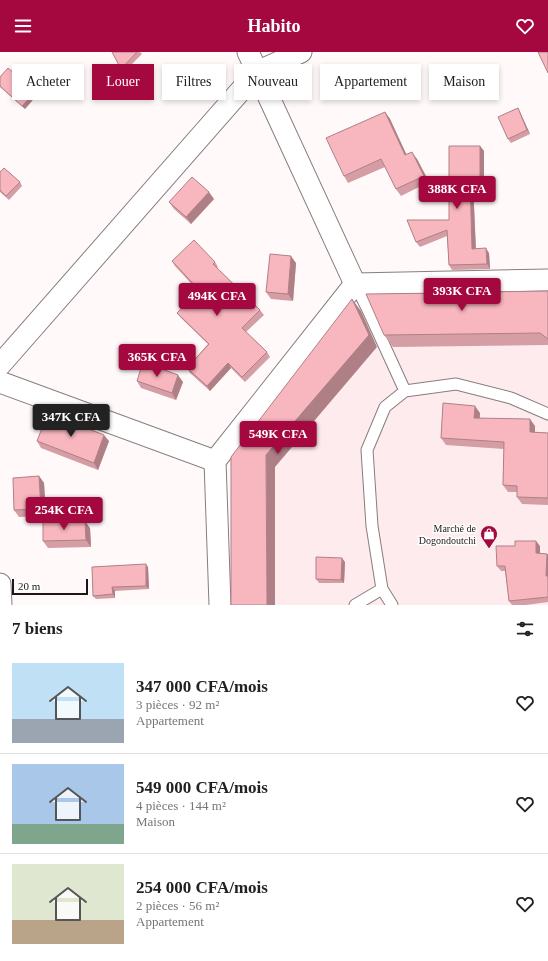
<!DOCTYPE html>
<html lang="fr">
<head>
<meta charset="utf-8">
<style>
  body { margin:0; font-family:Georgia,serif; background:#f2f2f2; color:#222; height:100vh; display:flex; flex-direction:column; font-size:15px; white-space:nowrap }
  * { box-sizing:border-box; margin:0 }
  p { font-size:13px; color:#767676 }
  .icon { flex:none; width:22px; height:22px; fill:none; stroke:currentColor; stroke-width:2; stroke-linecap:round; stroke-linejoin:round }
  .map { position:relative; height:553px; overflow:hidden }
  .drawer { display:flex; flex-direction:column; background:#fff; flex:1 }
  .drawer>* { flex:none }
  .hud { position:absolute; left:12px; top:12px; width:524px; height:36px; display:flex; gap:8px }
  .scale { position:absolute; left:12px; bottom:10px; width:76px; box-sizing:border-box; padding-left:4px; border:2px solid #1c1717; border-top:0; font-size:11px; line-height:14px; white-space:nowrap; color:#1c1717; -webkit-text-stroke:3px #fff; paint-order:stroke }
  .price { position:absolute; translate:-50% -34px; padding:0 9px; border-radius:4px; background:#a4083f; color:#fff; font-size:13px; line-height:26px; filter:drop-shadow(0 1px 2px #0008) }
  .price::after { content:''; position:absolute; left:50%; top:24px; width:12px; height:9px; margin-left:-6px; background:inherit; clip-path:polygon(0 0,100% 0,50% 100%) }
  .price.on { background:#222; color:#fff }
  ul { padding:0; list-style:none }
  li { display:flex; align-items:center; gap:12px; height:100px; padding:0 12px }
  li+li { border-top:1px solid #e0e0e0 }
  li span { display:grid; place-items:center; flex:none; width:112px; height:80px; border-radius:0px; color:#555 }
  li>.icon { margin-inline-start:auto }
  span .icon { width:48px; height:48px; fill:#fffc; stroke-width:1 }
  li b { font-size:17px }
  h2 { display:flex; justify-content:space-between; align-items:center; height:48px; padding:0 12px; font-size:17px }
  .tag { padding:0 14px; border-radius:0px; background:#fff; box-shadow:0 2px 6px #0003; font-size:14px; line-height:36px }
  .tag.on { background:#a4083f; color:#fff }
  header { display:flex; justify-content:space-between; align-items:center; height:52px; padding:0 12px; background:#a4083f; color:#fff; font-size:18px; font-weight:700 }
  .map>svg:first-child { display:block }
  .built { fill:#feebed }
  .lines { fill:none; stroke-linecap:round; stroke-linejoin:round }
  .lane-casing { stroke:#897d7e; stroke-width:13 }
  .street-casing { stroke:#897d7e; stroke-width:23 }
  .lane { stroke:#fff; stroke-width:11 }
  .street { stroke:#fff; stroke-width:21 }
  .wall { fill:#d59da4 }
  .shaded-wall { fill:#ae8086 }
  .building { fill:#f8b7bf; stroke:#ae8086 }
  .labels { text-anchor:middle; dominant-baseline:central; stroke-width:3; stroke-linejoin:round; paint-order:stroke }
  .poi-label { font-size:10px; fill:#1c1717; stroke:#fff; text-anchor:end }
</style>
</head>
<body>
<header><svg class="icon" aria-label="menu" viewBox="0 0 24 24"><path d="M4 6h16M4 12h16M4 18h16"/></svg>Habito<svg class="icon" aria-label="heart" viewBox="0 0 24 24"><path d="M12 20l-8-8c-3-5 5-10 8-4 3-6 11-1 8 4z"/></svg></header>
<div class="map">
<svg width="548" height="553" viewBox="0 0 548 553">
  <rect width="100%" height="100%" fill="#fff9fa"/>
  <polygon class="built" points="548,251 548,553 239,553 239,417 358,262 379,254"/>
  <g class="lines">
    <defs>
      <g id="lane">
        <polyline points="355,232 368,258 405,339"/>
        <polyline points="355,553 382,537"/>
        <polyline points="392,553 382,537 372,474 367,398 385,355 405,339 456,332 511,346 548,362"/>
      </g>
      <g id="street">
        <polyline points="248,0 355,232"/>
        <polyline points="0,313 257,20 301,0"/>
        <polyline points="0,330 215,409"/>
        <polyline points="0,532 1,553"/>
        <polyline points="220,553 215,409 355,232 548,228"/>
      </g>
    </defs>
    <use href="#lane" class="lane-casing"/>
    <use href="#street" class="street-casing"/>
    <use href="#lane" class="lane"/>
    <use href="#street" class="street"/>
  </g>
  <g class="wall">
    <polygon points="112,0 140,0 142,2 124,20"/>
    <polygon points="0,25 37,43 25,57 0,35"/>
    <polygon points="385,60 390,67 406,103 417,107 429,130 401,144 396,137 385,115 348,131 344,124"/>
    <polygon points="520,60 530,82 511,91 508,87"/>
    <polygon points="480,94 484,99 484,131 473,131 476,197 489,201 490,217 452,218 449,213 447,184 420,195 416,190 449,168"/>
    <polygon points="0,120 20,130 22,134 9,148 0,140"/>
    <polygon points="214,147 191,172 174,157 169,150"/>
    <polygon points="172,209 215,210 218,215 217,216 260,258 264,263 246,280 267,300 270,305 245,330 231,316 210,339 190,321 187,316 208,292 181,266 177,261 198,239 175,214"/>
    <polygon points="296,211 293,249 271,247 266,240"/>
    <polygon points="548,239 548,293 393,295 384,283 445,241"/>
    <polygon points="137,329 183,330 176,348 141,336"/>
    <polygon points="480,361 480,366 535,374 535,380 548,381 548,453 522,452 517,445 517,440 508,440 503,433 504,397 446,393 441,386"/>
    <polygon points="37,389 109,389 98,418 41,396"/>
    <polygon points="39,424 44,431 46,464 19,465 14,458"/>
    <polygon points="90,476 91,495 48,496 43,489"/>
    <polygon points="540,494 540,501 548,502 548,550 526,553 512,553 509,549 505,519 501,519 497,514"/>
    <polygon points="345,510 344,531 319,531 316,527"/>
    <polygon points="148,515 149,537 115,539 115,546 96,547 93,544"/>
  </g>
  <g class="shaded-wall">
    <polygon points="35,40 37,43 25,57 22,54"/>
    <polygon points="518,56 520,60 530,82 527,78"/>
    <polygon points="385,60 390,67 410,110 405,103"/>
    <polygon points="480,94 484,99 484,131 480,126"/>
    <polygon points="412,100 417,107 429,130 424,124"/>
    <polygon points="470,126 473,131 476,202 472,197"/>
    <polygon points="209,140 214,147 191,172 186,165"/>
    <polygon points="486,196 489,201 490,217 487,212"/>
    <polygon points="291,204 296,211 293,249 288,242"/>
    <polygon points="483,229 491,241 484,240"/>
    <polygon points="352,247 361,259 377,295 275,415 275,553 267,553 266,403"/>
    <polygon points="228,311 231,316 210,339 207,334"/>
    <polygon points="178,323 183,330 176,348 172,341"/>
    <polygon points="475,354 480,361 479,373 474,366"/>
    <polygon points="530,367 535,374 535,387 530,380"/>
    <polygon points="104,383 109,389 98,418 94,411"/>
    <polygon points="39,424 44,431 46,464 41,457"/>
    <polygon points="85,469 90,476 91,495 86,488"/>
    <polygon points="536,489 540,494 540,506 536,501"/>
    <polygon points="547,502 548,502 548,527 546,524"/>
    <polygon points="342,506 345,510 344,531 341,528"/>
    <polygon points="146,512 148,515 149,537 146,534"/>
    <polygon points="112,535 115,539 115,546 113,542"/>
  </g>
  <g class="building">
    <polygon points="112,0 137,0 121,17"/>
    <polygon points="538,0 548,0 548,21"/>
    <polygon points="8,16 35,40 22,54 0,34 0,25"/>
    <polygon points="518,56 527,78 508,87 498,65"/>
    <polygon points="385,60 405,103 412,100 424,124 396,137 381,107 344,124 326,86"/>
    <polygon points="449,94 480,94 480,126 470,126 472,197 486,196 487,212 449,213 447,178 416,190 407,168 449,168"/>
    <polygon points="4,116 20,130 6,144 0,138 0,120"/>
    <polygon points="192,125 209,140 186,165 169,150"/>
    <polygon points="194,188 215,210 213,212 260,258 242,276 267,300 242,325 228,311 207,334 187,316 209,292 177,261 199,238 172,209"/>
    <polygon points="270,202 291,204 288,242 266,240"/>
    <polygon points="483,229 484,240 548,239 548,287 540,281 384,283 366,242 445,241 445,230"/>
    <polygon points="352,247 369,283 266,403 267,553 231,553 231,405"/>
    <polygon points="143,310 178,323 172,341 137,329"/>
    <polygon points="443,351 475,354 474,366 530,367 530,380 548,381 548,446 517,445 517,434 503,433 504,390 441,386"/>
    <polygon points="48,361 104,383 94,411 37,389"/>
    <polygon points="39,424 41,457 14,458 13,426"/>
    <polygon points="85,469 86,488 43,489 43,470"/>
    <polygon points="515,489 536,489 536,501 547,502 546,524 548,524 548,545 509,549 505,514 497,514 496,494 515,494"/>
    <polygon points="316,505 342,506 341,528 316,527"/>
    <polygon points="146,512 146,534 112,535 113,542 93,544 92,515"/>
  </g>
  <defs>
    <symbol id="shop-pin" viewBox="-11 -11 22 30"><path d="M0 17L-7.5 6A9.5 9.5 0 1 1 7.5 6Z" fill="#a4083f" stroke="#fff"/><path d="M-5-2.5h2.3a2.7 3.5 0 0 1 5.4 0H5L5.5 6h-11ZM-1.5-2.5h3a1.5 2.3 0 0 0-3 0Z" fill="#fff"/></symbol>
  </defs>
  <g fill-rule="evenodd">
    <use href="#shop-pin" x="479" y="472" width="20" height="27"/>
  </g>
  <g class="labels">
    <g class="poi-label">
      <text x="476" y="476">Marché de<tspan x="476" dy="12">Dogondoutchi</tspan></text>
    </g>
  </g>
</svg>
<div class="scale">20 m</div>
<b class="price" style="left:457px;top:158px">388K CFA</b>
<b class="price" style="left:462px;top:260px">393K CFA</b>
<b class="price" style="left:217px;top:265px">494K CFA</b>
<b class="price" style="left:157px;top:326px">365K CFA</b>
<b class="price on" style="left:71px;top:386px">347K CFA</b>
<b class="price" style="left:278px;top:403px">549K CFA</b>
<b class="price" style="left:64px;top:479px">254K CFA</b>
<div class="hud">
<a class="tag">Acheter</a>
<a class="tag on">Louer</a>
<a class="tag">Filtres</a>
<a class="tag">Nouveau</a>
<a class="tag">Appartement</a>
<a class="tag">Maison</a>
</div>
</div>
<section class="drawer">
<h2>7 biens<svg class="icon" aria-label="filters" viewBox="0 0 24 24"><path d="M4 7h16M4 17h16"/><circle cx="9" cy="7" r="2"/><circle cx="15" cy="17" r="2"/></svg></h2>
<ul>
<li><span style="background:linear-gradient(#bfe0f5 70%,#9aa5b1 0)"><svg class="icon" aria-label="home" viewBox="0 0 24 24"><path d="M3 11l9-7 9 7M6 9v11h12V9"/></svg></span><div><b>347 000 CFA/mois</b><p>3 pièces · 92 m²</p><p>Appartement</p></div><svg class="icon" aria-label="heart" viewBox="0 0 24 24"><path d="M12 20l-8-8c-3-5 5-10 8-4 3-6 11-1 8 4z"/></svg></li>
<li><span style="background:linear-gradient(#a9c7e8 75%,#7fa58c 0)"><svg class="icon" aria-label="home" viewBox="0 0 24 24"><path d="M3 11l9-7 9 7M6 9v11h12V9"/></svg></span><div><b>549 000 CFA/mois</b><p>4 pièces · 144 m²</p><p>Maison</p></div><svg class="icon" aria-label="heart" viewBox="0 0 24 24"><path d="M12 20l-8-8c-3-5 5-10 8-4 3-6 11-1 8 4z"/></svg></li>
<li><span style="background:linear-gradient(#dfe7d0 70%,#b9a48a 0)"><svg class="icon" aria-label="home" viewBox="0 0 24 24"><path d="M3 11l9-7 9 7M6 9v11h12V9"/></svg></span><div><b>254 000 CFA/mois</b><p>2 pièces · 56 m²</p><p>Appartement</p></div><svg class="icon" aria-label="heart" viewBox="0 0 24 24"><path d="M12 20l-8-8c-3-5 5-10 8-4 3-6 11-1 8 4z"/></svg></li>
</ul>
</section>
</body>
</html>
